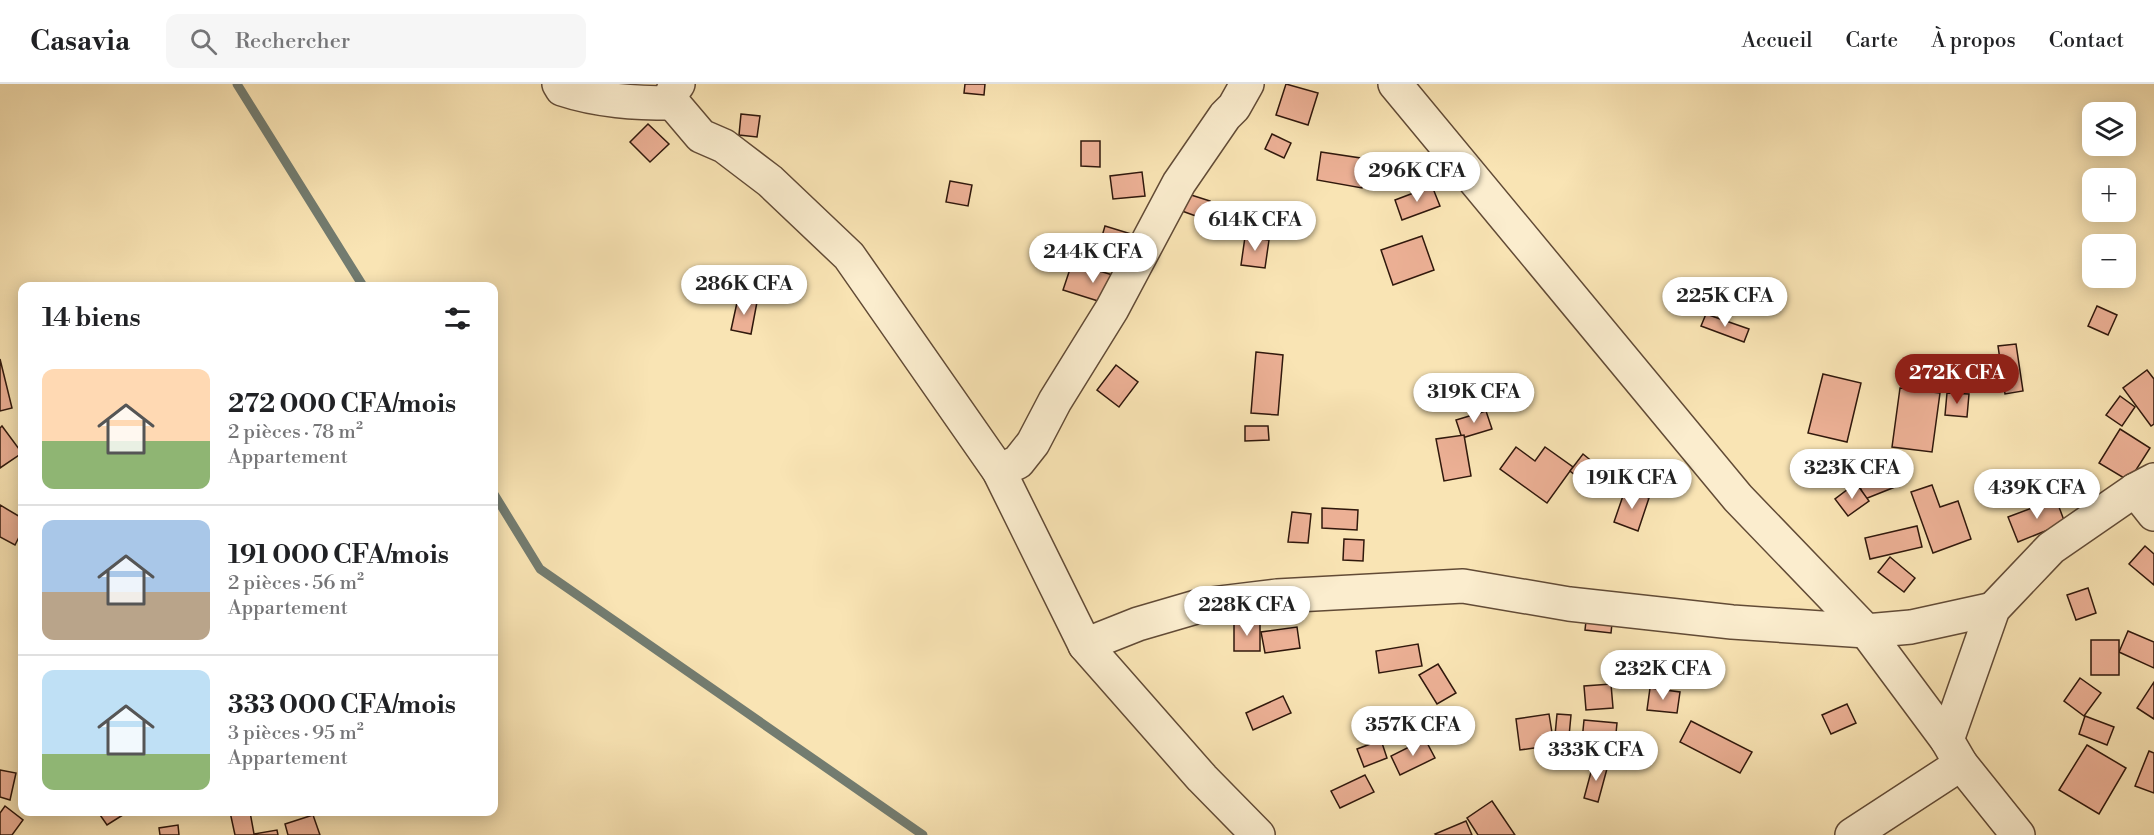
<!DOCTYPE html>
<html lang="fr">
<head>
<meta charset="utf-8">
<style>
  body { margin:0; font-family:"Libre Bodoni",serif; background:#f6f6f6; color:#202124; height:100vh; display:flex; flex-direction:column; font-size:22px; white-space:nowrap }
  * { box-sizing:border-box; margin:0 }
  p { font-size:20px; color:#757577 }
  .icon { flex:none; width:33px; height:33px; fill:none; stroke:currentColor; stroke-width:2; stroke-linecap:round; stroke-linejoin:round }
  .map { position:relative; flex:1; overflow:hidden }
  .side { position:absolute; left:18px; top:198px; width:480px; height:534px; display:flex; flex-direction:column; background:#fff; border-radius:12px; box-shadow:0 3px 15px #0003 }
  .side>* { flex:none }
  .controls { position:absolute; left:2082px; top:18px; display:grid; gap:12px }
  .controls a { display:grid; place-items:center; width:54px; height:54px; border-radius:12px; background:#fff; box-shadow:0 3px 15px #0003; font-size:30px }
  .price { position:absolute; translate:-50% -51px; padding:0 14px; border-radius:21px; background:#fff; color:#222; font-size:20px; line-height:39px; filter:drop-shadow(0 2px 3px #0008) }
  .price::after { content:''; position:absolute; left:50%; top:36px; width:18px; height:14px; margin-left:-9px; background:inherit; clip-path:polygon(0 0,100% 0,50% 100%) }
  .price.current { background:#8f2418; color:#fff }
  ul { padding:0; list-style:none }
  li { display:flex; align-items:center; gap:18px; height:150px; padding:0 24px }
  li+li { border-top:2px solid #e0e0e0 }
  li span { display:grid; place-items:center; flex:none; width:168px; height:120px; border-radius:12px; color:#555 }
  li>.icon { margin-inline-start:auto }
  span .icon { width:72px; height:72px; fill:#fffc; stroke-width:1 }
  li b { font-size:26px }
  h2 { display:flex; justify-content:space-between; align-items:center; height:72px; padding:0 24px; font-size:26px }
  header { display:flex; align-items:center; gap:36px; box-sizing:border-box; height:84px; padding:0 30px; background:#fff; border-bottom:2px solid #e0e0e0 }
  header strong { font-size:28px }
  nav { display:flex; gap:33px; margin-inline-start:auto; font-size:21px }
  .search { width:420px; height:54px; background:#f6f6f6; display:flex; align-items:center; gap:15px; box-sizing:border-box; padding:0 21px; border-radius:12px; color:#757577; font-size:22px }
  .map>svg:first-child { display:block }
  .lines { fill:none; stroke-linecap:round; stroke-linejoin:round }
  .stream { stroke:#737c70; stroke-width:9 }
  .building { fill:#ecb095; stroke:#30180c; stroke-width:1.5 }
  .minor-casing { stroke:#624b36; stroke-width:36 }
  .minor { stroke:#fbedce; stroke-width:33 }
</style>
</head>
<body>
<header>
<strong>Casavia</strong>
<div class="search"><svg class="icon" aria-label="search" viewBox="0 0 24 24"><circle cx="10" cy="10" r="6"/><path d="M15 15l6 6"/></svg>Rechercher</div>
<nav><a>Accueil</a><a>Carte</a><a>À propos</a><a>Contact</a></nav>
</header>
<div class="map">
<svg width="2154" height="751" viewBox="0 0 2154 751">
  <rect width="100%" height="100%" fill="#f9e4b4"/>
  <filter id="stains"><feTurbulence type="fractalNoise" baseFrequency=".00333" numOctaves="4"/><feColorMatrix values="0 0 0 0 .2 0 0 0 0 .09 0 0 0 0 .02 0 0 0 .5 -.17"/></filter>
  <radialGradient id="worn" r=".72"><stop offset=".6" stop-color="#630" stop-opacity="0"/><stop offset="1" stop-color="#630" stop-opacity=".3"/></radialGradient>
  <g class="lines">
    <g class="stream">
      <polyline points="237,0 363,202"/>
      <polyline points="494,410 540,485 923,751"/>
    </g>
  </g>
  <g class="building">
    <polygon points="965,0 985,0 984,11 964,9"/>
    <polygon points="1286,0 1318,9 1308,41 1276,31"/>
    <polygon points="741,30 760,32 757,53 739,51"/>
    <polygon points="648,40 669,60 650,78 630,58"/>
    <polygon points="1272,50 1291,59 1284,74 1265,65"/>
    <polygon points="1081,57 1100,57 1100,83 1081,82"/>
    <polygon points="1321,68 1367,75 1362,104 1317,96"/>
    <polygon points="1142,88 1145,112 1113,115 1110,92"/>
    <polygon points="950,97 972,101 968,122 946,118"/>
    <polygon points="1432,102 1440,122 1402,136 1395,116"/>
    <polygon points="1188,110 1210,117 1204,135 1182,127"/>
    <polygon points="1105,142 1141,153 1131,186 1095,176"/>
    <polygon points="1422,152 1434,186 1393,201 1381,166"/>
    <polygon points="1245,153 1269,156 1265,184 1241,181"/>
    <polygon points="1072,179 1123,194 1114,222 1063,206"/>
    <polygon points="738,214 757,218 751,250 731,246"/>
    <polygon points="2097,222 2117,231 2108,251 2088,242"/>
    <polygon points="1706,230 1749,245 1744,258 1701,242"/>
    <polygon points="2016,260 2023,307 2005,310 1998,262"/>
    <polygon points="1256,268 1283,271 1278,331 1251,329"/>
    <polygon points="0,275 12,324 0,327"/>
    <polygon points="1116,281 1138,298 1119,323 1097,306"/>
    <polygon points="2147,286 2154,295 2154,340 2151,342 2123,304"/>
    <polygon points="1823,290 1861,299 1847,358 1808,349"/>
    <polygon points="1900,304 1940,309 1932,368 1892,363"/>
    <polygon points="1947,309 1969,310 1967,333 1945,331"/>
    <polygon points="2120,312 2135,323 2122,342 2106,331"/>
    <polygon points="1486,327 1492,345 1462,354 1456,336"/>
    <polygon points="2,342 22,369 0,384 0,344"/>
    <polygon points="1245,342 1268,342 1269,356 1245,357"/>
    <polygon points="2120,345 2150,364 2129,397 2099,379"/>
    <polygon points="1464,351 1471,392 1444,397 1436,355"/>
    <polygon points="1516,363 1535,377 1545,363 1573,383 1547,419 1500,385"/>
    <polygon points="1583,370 1610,392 1597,408 1570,387"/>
    <polygon points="1886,379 1895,403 1865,415 1855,391"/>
    <polygon points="1856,399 1869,417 1848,432 1835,415"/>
    <polygon points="1932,401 1940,423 1958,417 1971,455 1933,469 1911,408"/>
    <polygon points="1625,406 1649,414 1638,447 1614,438"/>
    <polygon points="2056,415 2065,439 2018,458 2008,433"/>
    <polygon points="0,421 22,434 22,447 15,461 0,453"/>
    <polygon points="1322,424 1358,426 1357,446 1322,444"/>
    <polygon points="1292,428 1311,430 1308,459 1288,458"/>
    <polygon points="1917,442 1922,463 1870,475 1865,454"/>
    <polygon points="1344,455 1364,456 1363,477 1343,476"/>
    <polygon points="2145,462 2154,470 2154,501 2129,480"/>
    <polygon points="1890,473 1915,494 1904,508 1878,488"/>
    <polygon points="2088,504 2096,529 2076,536 2067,511"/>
    <polygon points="1588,519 1614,521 1611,549 1585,546"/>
    <rect x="1234" y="538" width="26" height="29"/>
    <polygon points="1297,543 1300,564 1265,569 1261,548"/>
    <polygon points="2128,547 2154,558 2154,584 2119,568"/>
    <rect x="2091" y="556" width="28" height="35"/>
    <polygon points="1418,560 1422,582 1379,589 1376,567"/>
    <polygon points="1438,580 1456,609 1437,620 1419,591"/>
    <polygon points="2080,594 2101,609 2084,632 2064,617"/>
    <polygon points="2154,598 2154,635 2137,624"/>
    <polygon points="1611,600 1613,624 1586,626 1584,602"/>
    <polygon points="1650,604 1680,608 1677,629 1647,626"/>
    <polygon points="1283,612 1291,629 1253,646 1246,629"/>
    <polygon points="1847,620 1856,639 1831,650 1822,631"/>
    <polygon points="1549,630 1554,661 1520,666 1516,635"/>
    <polygon points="1557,630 1571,631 1568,663 1554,662"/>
    <polygon points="2085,632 2114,643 2107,661 2079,650"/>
    <polygon points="1584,636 1617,639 1614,670 1581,667"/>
    <polygon points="1691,637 1752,668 1740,689 1680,658"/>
    <polygon points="1425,655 1435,674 1400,691 1391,672"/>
    <polygon points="1381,656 1387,674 1364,683 1357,665"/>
    <polygon points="2087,661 2126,684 2099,730 2059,706"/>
    <polygon points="2149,667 2154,669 2154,709 2135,702"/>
    <polygon points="1594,677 1608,681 1598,718 1584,714"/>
    <polygon points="0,686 16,689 10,716 0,713"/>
    <polygon points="1365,691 1374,708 1340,724 1331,707"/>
    <polygon points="1492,717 1515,751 1478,751 1467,734"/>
    <polygon points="5,722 23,736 12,751 0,751 0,729"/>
    <polygon points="98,728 125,728 126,729 107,741"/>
    <polygon points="230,728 250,728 254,750 277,746 278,751 235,751"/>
    <polygon points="313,731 320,751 288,751 285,740"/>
    <polygon points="1466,737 1472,751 1436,751 1435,750"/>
    <polygon points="178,741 179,751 160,751 159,744"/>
  </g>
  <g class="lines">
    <defs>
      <g id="minor">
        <path d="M559,0L562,5C598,17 635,19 673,19"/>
        <polyline points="678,0 673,7 673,19 701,52 724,62 770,97 849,172 999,387 1085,561 1202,694 1258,751"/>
        <polyline points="1395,0 1738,414 1866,547 1947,656 1961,680 2018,751"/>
        <polyline points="999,387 1018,378 1033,359 1055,317 1112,225 1179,99 1225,32 1234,23 1247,0"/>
        <polyline points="2135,406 2154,430"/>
        <polyline points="1085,561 1138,540 1203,521 1277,512 1463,502 1569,520 1732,538 1866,547 1911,543 1993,525"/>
        <polyline points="1947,656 1993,525 2051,464 2135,406 2154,396"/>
        <polyline points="1852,751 1961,680"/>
      </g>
    </defs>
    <use href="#minor" class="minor-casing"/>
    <use href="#minor" class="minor"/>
  </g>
  <rect width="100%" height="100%" filter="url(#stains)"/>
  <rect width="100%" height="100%" fill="url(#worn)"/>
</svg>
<div class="controls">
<a><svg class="icon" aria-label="layers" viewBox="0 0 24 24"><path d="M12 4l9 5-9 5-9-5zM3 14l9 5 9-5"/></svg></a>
<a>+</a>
<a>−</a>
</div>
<b class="price" style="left:1417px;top:119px">296K CFA</b>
<b class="price" style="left:1255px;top:168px">614K CFA</b>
<b class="price" style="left:1093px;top:200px">244K CFA</b>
<b class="price" style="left:744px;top:232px">286K CFA</b>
<b class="price" style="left:1725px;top:244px">225K CFA</b>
<b class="price current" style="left:1957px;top:321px">272K CFA</b>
<b class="price" style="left:1474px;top:340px">319K CFA</b>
<b class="price" style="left:1852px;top:416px">323K CFA</b>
<b class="price" style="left:1632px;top:426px">191K CFA</b>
<b class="price" style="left:2037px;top:436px">439K CFA</b>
<b class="price" style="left:1247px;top:553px">228K CFA</b>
<b class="price" style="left:1663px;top:617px">232K CFA</b>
<b class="price" style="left:1413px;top:673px">357K CFA</b>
<b class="price" style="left:1596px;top:698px">333K CFA</b>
<section class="side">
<h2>14 biens<svg class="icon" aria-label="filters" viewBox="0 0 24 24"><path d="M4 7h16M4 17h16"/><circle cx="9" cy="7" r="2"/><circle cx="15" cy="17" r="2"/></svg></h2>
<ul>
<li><span style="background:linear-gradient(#ffd9b3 60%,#8fb573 0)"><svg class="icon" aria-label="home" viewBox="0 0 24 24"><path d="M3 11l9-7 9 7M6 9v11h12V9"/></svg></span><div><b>272 000 CFA/mois</b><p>2 pièces · 78 m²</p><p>Appartement</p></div></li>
<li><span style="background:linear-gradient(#a9c7e8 60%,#b9a48a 0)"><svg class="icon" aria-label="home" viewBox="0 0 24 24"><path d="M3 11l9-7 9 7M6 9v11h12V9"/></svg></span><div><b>191 000 CFA/mois</b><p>2 pièces · 56 m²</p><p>Appartement</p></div></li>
<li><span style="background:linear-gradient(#bfe0f5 70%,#8fb573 0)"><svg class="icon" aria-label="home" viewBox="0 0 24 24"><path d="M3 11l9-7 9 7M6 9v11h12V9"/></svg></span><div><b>333 000 CFA/mois</b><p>3 pièces · 95 m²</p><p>Appartement</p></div></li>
</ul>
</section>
</div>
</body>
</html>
